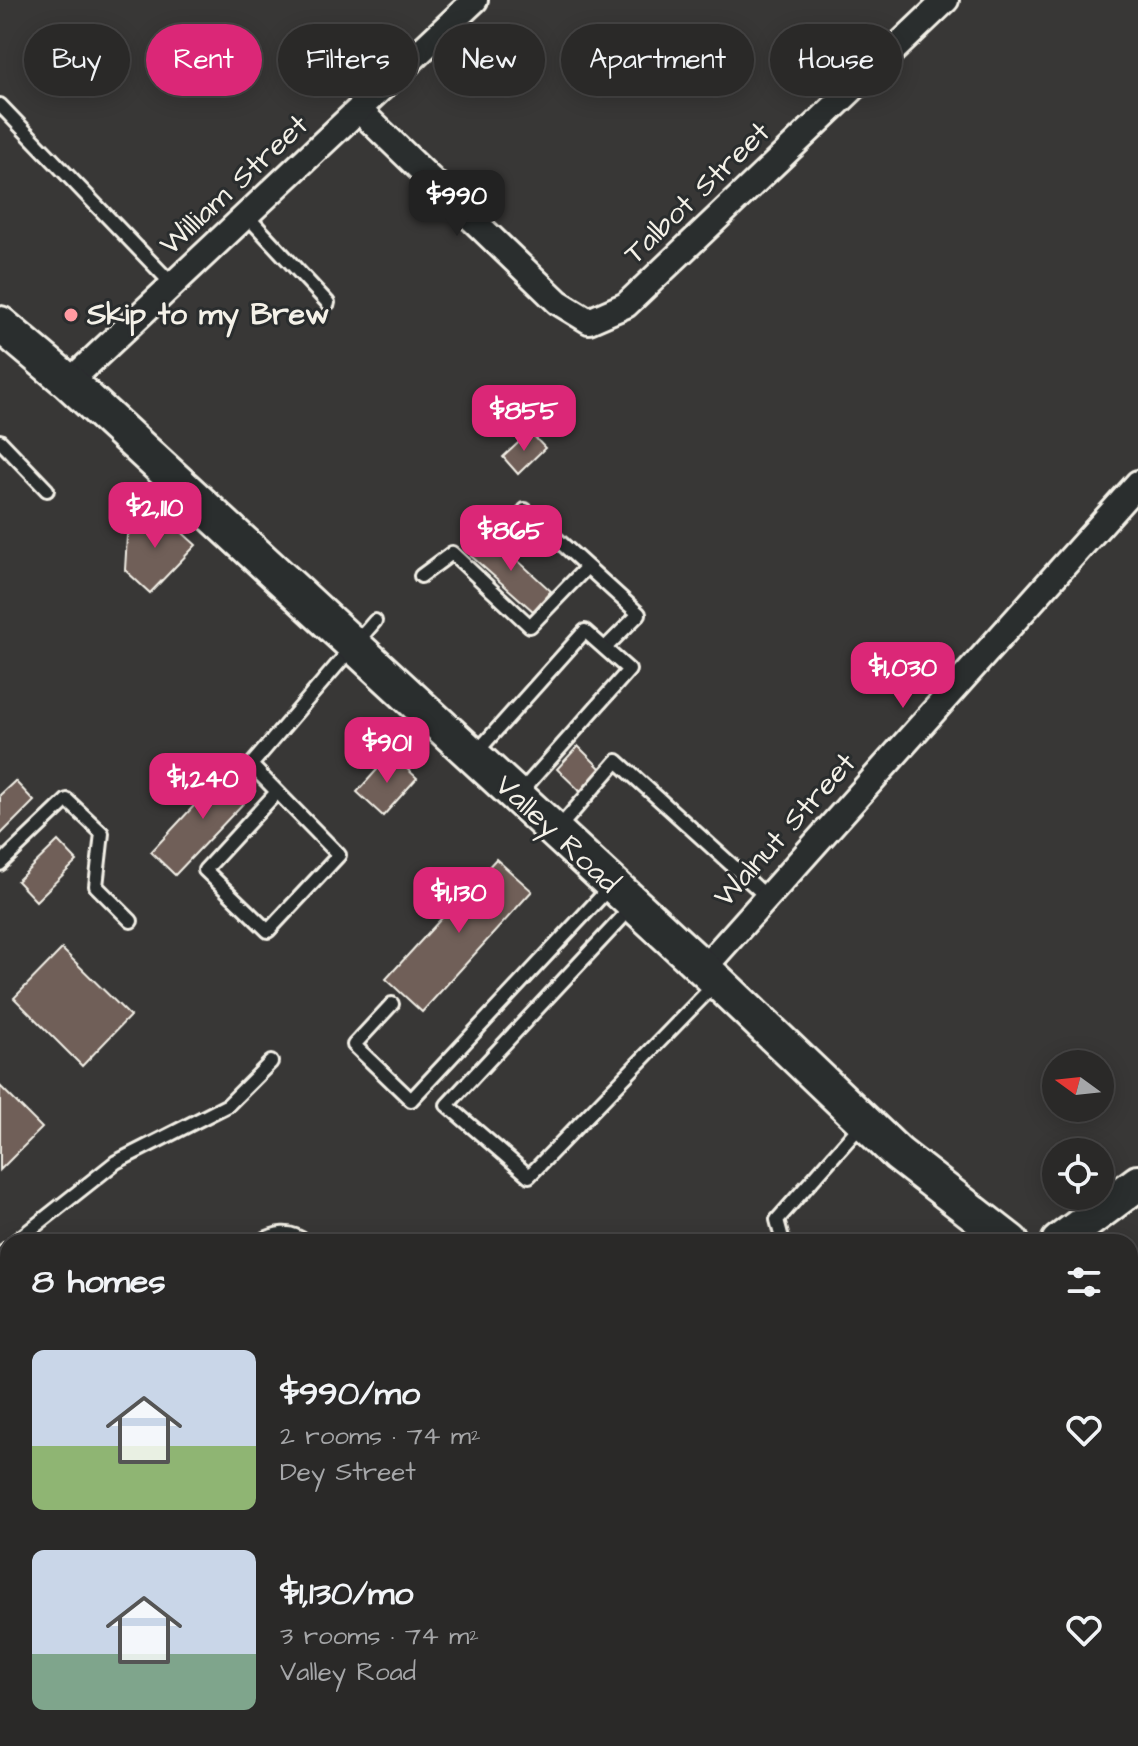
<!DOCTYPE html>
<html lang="en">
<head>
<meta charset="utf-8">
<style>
  body { margin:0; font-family:"Architects Daughter",sans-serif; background:#323130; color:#f1f3f6; height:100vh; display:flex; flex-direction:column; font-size:30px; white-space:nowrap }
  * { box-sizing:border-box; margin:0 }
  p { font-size:26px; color:#a5a6a8 }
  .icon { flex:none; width:44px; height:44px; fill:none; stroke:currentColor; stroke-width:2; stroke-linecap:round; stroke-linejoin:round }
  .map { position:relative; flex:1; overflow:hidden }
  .side { position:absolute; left:0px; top:1234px; width:1138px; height:512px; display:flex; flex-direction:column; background:#2a2928; border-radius:24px 24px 0 0; box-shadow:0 4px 20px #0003,0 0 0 2px #464545 }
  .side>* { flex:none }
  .banner { position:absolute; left:24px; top:24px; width:1090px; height:72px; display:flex; gap:16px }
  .needle { width:52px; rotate:285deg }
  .buttons { position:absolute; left:1042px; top:1050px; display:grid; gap:16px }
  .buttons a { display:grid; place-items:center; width:72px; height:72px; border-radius:50%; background:#2a2928; box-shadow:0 4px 20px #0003,0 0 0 2px #464545; font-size:40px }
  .price { position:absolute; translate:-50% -68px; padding:0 18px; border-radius:16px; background:#db2777; color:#fff; font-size:26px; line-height:52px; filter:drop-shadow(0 2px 4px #0008) }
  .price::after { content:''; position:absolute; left:50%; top:48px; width:24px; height:18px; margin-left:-12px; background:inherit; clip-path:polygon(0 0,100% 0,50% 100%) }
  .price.selected { background:#222; color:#fff }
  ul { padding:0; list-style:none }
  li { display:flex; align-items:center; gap:24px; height:200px; padding:0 32px }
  li span { display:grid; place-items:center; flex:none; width:224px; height:160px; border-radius:12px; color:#555 }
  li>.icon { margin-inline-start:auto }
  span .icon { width:96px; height:96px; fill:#fffc; stroke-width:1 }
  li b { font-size:34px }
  h2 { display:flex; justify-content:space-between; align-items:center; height:96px; padding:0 32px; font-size:34px }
  .pill { padding:0 28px; border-radius:36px; background:#2a2928; box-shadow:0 4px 20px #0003,0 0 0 2px #464545; font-size:28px; line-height:72px }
  .pill.selected { background:#db2777; color:#fff }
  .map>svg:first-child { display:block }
  .building { fill:#705f58; stroke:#f4f1e8; stroke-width:2 }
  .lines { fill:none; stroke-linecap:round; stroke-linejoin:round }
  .lane-casing { stroke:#f4f1e8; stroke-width:18 }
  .street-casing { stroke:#f4f1e8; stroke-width:30 }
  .secondary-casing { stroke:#f4f1e8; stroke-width:40 }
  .lane { stroke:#2a2d2e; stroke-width:12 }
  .street { stroke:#2a2d2e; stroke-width:24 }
  .secondary { stroke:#2a2d2e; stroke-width:34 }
  .poi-dot { fill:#ff9aa2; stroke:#2a2d2e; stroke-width:3 }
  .labels { text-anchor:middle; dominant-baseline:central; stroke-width:6; stroke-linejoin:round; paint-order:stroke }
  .street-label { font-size:30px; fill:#f4f1e8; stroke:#2a2d2e }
  .poi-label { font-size:30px; font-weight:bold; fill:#f4f1e8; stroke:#2a2d2e; text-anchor:start }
</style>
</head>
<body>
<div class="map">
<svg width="1138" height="1746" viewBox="0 0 1138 1746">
  <rect width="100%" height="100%" fill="#383736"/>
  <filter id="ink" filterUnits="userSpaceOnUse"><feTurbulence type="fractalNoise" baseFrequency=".0125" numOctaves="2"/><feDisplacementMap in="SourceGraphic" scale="16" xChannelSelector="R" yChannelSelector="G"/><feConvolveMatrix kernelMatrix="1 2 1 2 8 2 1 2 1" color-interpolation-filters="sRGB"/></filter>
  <g filter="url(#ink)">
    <g class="building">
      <polygon points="530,432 545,448 518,474 503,457"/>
      <polygon points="154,507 196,545 150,593 125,570 127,536"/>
      <polygon points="490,535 551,591 533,611 471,556"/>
      <polygon points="578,746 606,774 585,796 557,769"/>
      <polygon points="391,754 417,778 383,816 357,792"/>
      <polygon points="230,767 255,791 175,875 151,852"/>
      <polygon points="15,781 34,801 0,835 0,795"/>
      <polygon points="58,841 77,861 36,901 17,881"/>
      <polygon points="496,859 532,891 422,1012 386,979"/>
      <polygon points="62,949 130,1016 82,1066 14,998"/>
      <polygon points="0,1086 42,1128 0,1170"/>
      <polygon points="57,1738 118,1738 126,1746 64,1746"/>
    </g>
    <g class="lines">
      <defs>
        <g id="lane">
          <polyline points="0,105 174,286"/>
          <polyline points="248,217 328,303"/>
          <polyline points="0,441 47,490"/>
          <polyline points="525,510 639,614 605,648"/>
          <polyline points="421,576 452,553 530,626 587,567"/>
          <polyline points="475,754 585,631 629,670 519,794"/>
          <polyline points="277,792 205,870 268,931 339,855 251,765 375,621"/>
          <polyline points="557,830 617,761 767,897"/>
          <polyline points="0,864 67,800 102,833 96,886 131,921"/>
          <polyline points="632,907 447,1105 529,1176 715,984"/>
          <polyline points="392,1004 354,1045 411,1100 610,887"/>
          <polyline points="15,1242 116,1162 228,1105 271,1062"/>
          <path d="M259,1242C276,1233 290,1229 305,1242"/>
          <polyline points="783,1242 777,1220 862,1124"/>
          <polyline points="0,1255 8,1248"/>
          <polyline points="0,1369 8,1359"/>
        </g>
        <g id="street">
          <polyline points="361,112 558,302 589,321 626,305 946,0"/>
          <polyline points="69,382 475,0"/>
          <polyline points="703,969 1138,483"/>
          <polyline points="0,1302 8,1312"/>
          <polyline points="1130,1680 1138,1685"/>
          <polyline points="394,1738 402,1746"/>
        </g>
        <g id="secondary">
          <polyline points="0,324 69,382 717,981 898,1154 1011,1242"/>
          <polyline points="1059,1242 1138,1183"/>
          <polyline points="1130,1296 1138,1299"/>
          <polyline points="338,1746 351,1738"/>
        </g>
      </defs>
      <use href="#lane" class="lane-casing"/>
      <use href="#street" class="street-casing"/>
      <use href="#secondary" class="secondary-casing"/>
      <use href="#lane" class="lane"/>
      <use href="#street" class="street"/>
      <use href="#secondary" class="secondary"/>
    </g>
  </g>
  <circle class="poi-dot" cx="71" cy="315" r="8"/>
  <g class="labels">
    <g class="street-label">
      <text transform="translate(234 185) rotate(-43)">William Street</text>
      <text transform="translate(697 193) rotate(-44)">Talbot Street</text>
      <text transform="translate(785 830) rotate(-48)">Walnut Street</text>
      <text transform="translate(557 834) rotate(43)">Valley Road</text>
    </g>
    <g class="poi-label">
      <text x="87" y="315">Skip to my Brew</text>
    </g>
  </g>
</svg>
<div class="buttons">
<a><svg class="needle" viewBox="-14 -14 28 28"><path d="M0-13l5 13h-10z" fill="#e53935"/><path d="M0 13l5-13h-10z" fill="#a5a6a8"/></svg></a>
<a><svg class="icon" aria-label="locate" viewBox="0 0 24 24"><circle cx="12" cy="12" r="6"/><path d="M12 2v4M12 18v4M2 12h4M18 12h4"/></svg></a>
</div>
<b class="price selected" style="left:457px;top:238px">$990</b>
<b class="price" style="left:524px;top:453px">$855</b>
<b class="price" style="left:155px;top:550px">$2,110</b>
<b class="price" style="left:511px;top:573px">$865</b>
<b class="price" style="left:903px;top:710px">$1,030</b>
<b class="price" style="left:387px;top:785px">$901</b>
<b class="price" style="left:203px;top:821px">$1,240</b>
<b class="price" style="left:459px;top:935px">$1,130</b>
<div class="banner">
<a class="pill">Buy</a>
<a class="pill selected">Rent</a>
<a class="pill">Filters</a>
<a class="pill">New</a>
<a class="pill">Apartment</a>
<a class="pill">House</a>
</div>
<section class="side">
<h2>8 homes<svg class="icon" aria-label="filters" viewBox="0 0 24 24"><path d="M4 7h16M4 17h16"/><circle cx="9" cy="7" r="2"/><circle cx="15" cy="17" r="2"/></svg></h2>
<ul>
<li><span style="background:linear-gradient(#c9d6e8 60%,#8fb573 0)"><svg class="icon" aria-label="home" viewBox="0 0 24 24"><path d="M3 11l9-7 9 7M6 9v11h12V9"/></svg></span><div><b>$990/mo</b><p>2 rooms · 74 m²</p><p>Dey Street</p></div><svg class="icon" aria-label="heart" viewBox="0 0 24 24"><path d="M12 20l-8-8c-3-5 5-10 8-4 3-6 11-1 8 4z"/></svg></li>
<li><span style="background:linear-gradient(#c9d6e8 65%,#7fa58c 0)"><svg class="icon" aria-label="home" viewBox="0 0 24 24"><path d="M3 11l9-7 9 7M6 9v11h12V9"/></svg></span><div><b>$1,130/mo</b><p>3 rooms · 74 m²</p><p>Valley Road</p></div><svg class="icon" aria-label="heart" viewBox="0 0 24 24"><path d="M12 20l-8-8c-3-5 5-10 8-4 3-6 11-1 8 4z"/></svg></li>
</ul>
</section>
</div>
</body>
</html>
